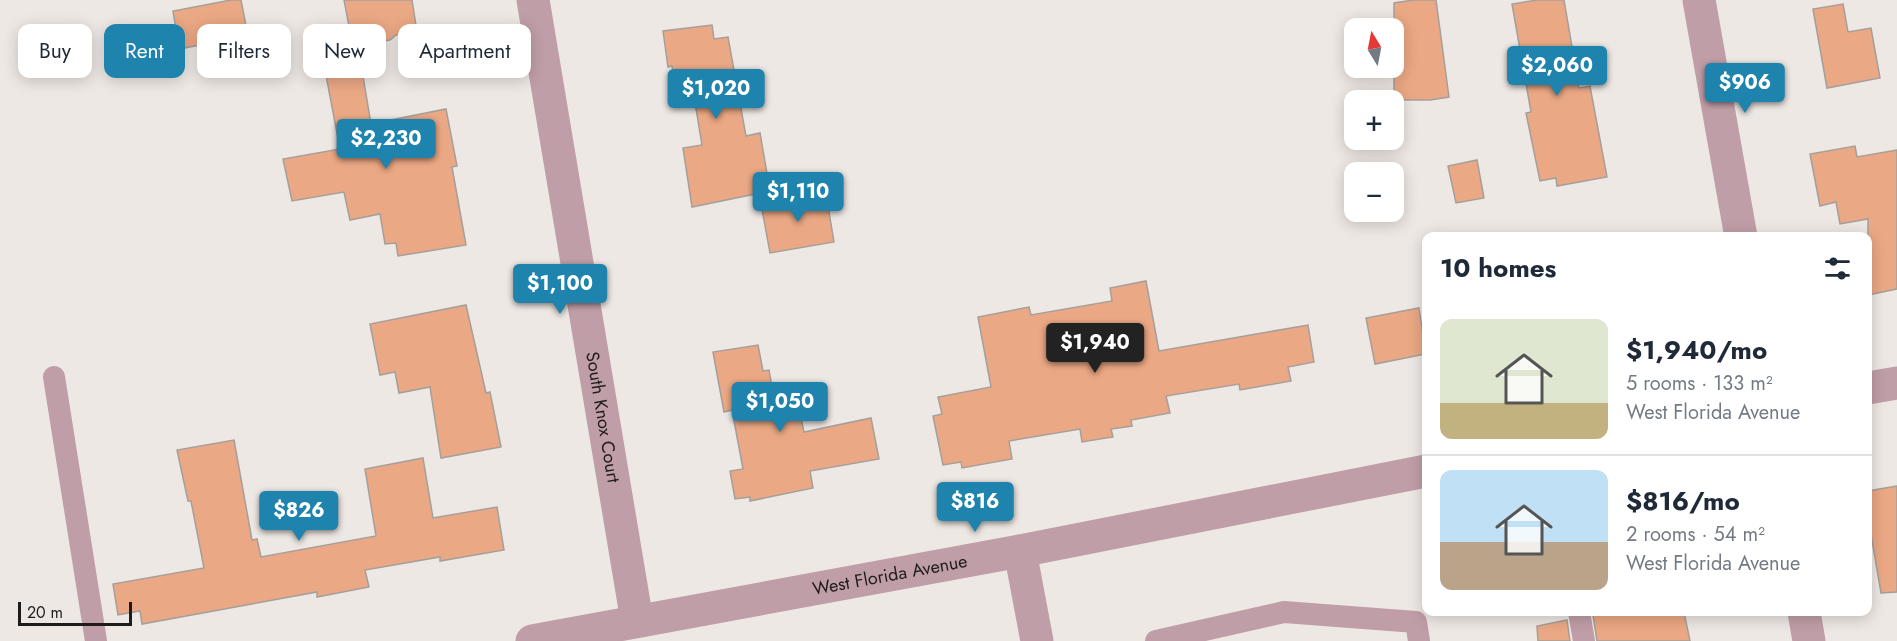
<!DOCTYPE html>
<html lang="en">
<head>
<meta charset="utf-8">
<style>
  body { margin:0; font-family:Jost,sans-serif; background:#f2f2f3; color:#1f2937; height:100vh; display:flex; flex-direction:column; font-size:22px; white-space:nowrap }
  * { box-sizing:border-box; margin:0 }
  p { font-size:20px; color:#747a83 }
  .icon { flex:none; width:33px; height:33px; fill:none; stroke:currentColor; stroke-width:2; stroke-linecap:round; stroke-linejoin:round }
  .map { position:relative; flex:1; overflow:hidden }
  .details { position:absolute; left:1422px; top:232px; width:450px; height:384px; display:flex; flex-direction:column; background:#fff; border-radius:12px; box-shadow:0 3px 15px #0003 }
  .details>* { flex:none }
  .banner { position:absolute; left:18px; top:24px; width:570px; height:54px; display:flex; gap:12px }
  .needle { width:39px; rotate:350deg }
  .buttons { position:absolute; left:1344px; top:18px; display:grid; gap:12px }
  .buttons a { display:grid; place-items:center; width:60px; height:60px; border-radius:12px; background:#fff; box-shadow:0 3px 15px #0003; font-size:30px }
  .scale { position:absolute; left:18px; bottom:15px; width:114px; box-sizing:border-box; padding-left:6px; border:3px solid #1e1c1a; border-top:0; font-size:16px; line-height:21px; white-space:nowrap; color:#1e1c1a; -webkit-text-stroke:4px #eee8e4; paint-order:stroke }
  .price { position:absolute; translate:-50% -51px; padding:0 14px; border-radius:6px; background:#1e83ad; color:#fff; font-size:20px; line-height:39px; filter:drop-shadow(0 2px 3px #0008) }
  .price::after { content:''; position:absolute; left:50%; top:36px; width:18px; height:14px; margin-left:-9px; background:inherit; clip-path:polygon(0 0,100% 0,50% 100%) }
  .price.on { background:#222; color:#fff }
  ul { padding:0; list-style:none }
  li { display:flex; align-items:center; gap:18px; height:150px; padding:0 18px }
  li+li { border-top:2px solid #e0e1e3 }
  li span { display:grid; place-items:center; flex:none; width:168px; height:120px; border-radius:12px; color:#555 }
  li>.icon { margin-inline-start:auto }
  span .icon { width:72px; height:72px; fill:#fffc; stroke-width:1 }
  li b { font-size:26px }
  h2 { display:flex; justify-content:space-between; align-items:center; height:72px; padding:0 18px; font-size:26px }
  .chip { padding:0 21px; border-radius:12px; background:#fff; box-shadow:0 3px 15px #0003; font-size:21px; line-height:54px }
  .chip.on { background:#1e83ad; color:#fff }
  .map>svg:first-child { display:block }
  .building { fill:#eba884; stroke:#a59f9b; stroke-width:1.5 }
  .lines { fill:none; stroke-linecap:round; stroke-linejoin:round }
  .service { stroke:#c09ea8; stroke-width:22 }
  .minor { stroke:#c09ea8; stroke-width:33 }
  .tertiary { stroke:#c09ea8; stroke-width:33 }
  .labels { text-anchor:middle; dominant-baseline:central; stroke-width:4.5; stroke-linejoin:round; paint-order:stroke }
  .street-label { font-size:18px; fill:#1e1c1a; stroke:#eee8e4 }
</style>
</head>
<body>
<div class="map">
<svg width="1897" height="641" viewBox="0 0 1897 641">
  <rect width="100%" height="100%" fill="#eee8e4"/>
  <g class="building">
    <polygon points="231,0 241,0 248,36 179,49 173,11"/>
    <polygon points="344,0 412,0 417,32 396,35 390,40 353,47"/>
    <polygon points="1413,0 1436,0 1449,97 1430,100 1394,100 1394,3"/>
    <polygon points="1537,0 1564,0 1579,88 1590,86 1607,177 1557,186 1556,178 1540,181 1526,113 1531,112 1512,4"/>
    <polygon points="1843,4 1848,32 1871,28 1880,78 1827,88 1813,9"/>
    <polygon points="712,25 714,39 728,37 746,136 760,133 770,191 692,207 683,148 702,145 692,85 678,88 677,80 674,81 672,66 668,67 663,31"/>
    <polygon points="361,64 371,124 446,109 457,166 452,167 466,245 398,256 396,243 385,244 380,214 350,220 344,192 292,201 283,159 340,149 325,70"/>
    <polygon points="1855,146 1857,157 1897,150 1897,289 1868,295 1868,219 1840,224 1836,202 1820,206 1810,154"/>
    <polygon points="1477,160 1484,198 1456,203 1448,166"/>
    <polygon points="826,194 834,242 770,253 761,204"/>
    <polygon points="1146,281 1159,351 1308,325 1314,362 1288,367 1291,381 1240,390 1239,384 1166,396 1170,413 1131,420 1132,426 1111,429 1113,437 1082,442 1080,429 1009,441 1012,459 962,468 961,462 943,465 933,416 942,414 938,397 991,387 978,317 1029,307 1031,315 1112,301 1110,288"/>
    <polygon points="466,305 486,393 490,392 501,447 441,458 430,387 399,393 395,372 380,375 370,324"/>
    <polygon points="1419,308 1426,354 1375,364 1366,318"/>
    <polygon points="758,345 763,371 769,370 777,414 799,409 804,432 871,418 879,459 810,471 813,488 750,501 750,497 735,499 730,471 743,469 732,410 724,412 713,352"/>
    <polygon points="234,440 252,540 257,539 261,557 376,536 365,469 423,458 433,518 497,507 504,550 440,561 440,557 365,570 369,587 317,597 317,592 142,624 140,611 118,615 113,584 204,568 191,501 188,501 177,450"/>
    <polygon points="1897,486 1897,592 1881,593 1868,517 1868,491"/>
    <polygon points="1610,612 1684,612 1690,641 1597,641 1593,615"/>
    <polygon points="1567,620 1570,641 1538,641 1537,626"/>
  </g>
  <g class="lines">
    <g class="service">
      <polyline points="54,377 96,641"/>
      <polyline points="1579,612 1584,641"/>
      <polyline points="1156,641 1284,612 1416,622 1419,641"/>
    </g>
    <g class="minor">
      <path id="s1" d="M533,0L637,621"/>
      <polyline points="1020,551 1037,641"/>
    </g>
    <g class="tertiary">
      <polyline points="1699,0 1741,237"/>
      <polyline points="1868,388 1897,383"/>
      <polyline points="1804,612 1809,641"/>
      <path id="s2" d="M532,641L1020,551L1426,471"/>
    </g>
  </g>
  <g class="labels">
    <g class="street-label">
      <text stroke="none"><textPath href="#s1" startOffset="423">South Knox Court</textPath></text>
      <text stroke="none"><textPath href="#s2" startOffset="364">West Florida Avenue</textPath></text>
    </g>
  </g>
</svg>
<div class="buttons">
<a><svg class="needle" viewBox="-14 -14 28 28"><path d="M0-13l5 13h-10z" fill="#e53935"/><path d="M0 13l5-13h-10z" fill="#747a83"/></svg></a>
<a>+</a>
<a>−</a>
</div>
<div class="scale">20 m</div>
<b class="price" style="left:1557px;top:97px">$2,060</b>
<b class="price" style="left:1745px;top:114px">$906</b>
<b class="price" style="left:716px;top:120px">$1,020</b>
<b class="price" style="left:386px;top:170px">$2,230</b>
<b class="price" style="left:798px;top:223px">$1,110</b>
<b class="price" style="left:560px;top:315px">$1,100</b>
<b class="price on" style="left:1095px;top:374px">$1,940</b>
<b class="price" style="left:780px;top:433px">$1,050</b>
<b class="price" style="left:975px;top:533px">$816</b>
<b class="price" style="left:299px;top:542px">$826</b>
<div class="banner">
<a class="chip">Buy</a>
<a class="chip on">Rent</a>
<a class="chip">Filters</a>
<a class="chip">New</a>
<a class="chip">Apartment</a>
</div>
<section class="details">
<h2>10 homes<svg class="icon" aria-label="filters" viewBox="0 0 24 24"><path d="M4 7h16M4 17h16"/><circle cx="9" cy="7" r="2"/><circle cx="15" cy="17" r="2"/></svg></h2>
<ul>
<li><span style="background:linear-gradient(#dfe7d0 70%,#c2b280 0)"><svg class="icon" aria-label="home" viewBox="0 0 24 24"><path d="M3 11l9-7 9 7M6 9v11h12V9"/></svg></span><div><b>$1,940/mo</b><p>5 rooms · 133 m²</p><p>West Florida Avenue</p></div></li>
<li><span style="background:linear-gradient(#bfe0f5 60%,#b9a48a 0)"><svg class="icon" aria-label="home" viewBox="0 0 24 24"><path d="M3 11l9-7 9 7M6 9v11h12V9"/></svg></span><div><b>$816/mo</b><p>2 rooms · 54 m²</p><p>West Florida Avenue</p></div></li>
</ul>
</section>
</div>
</body>
</html>
